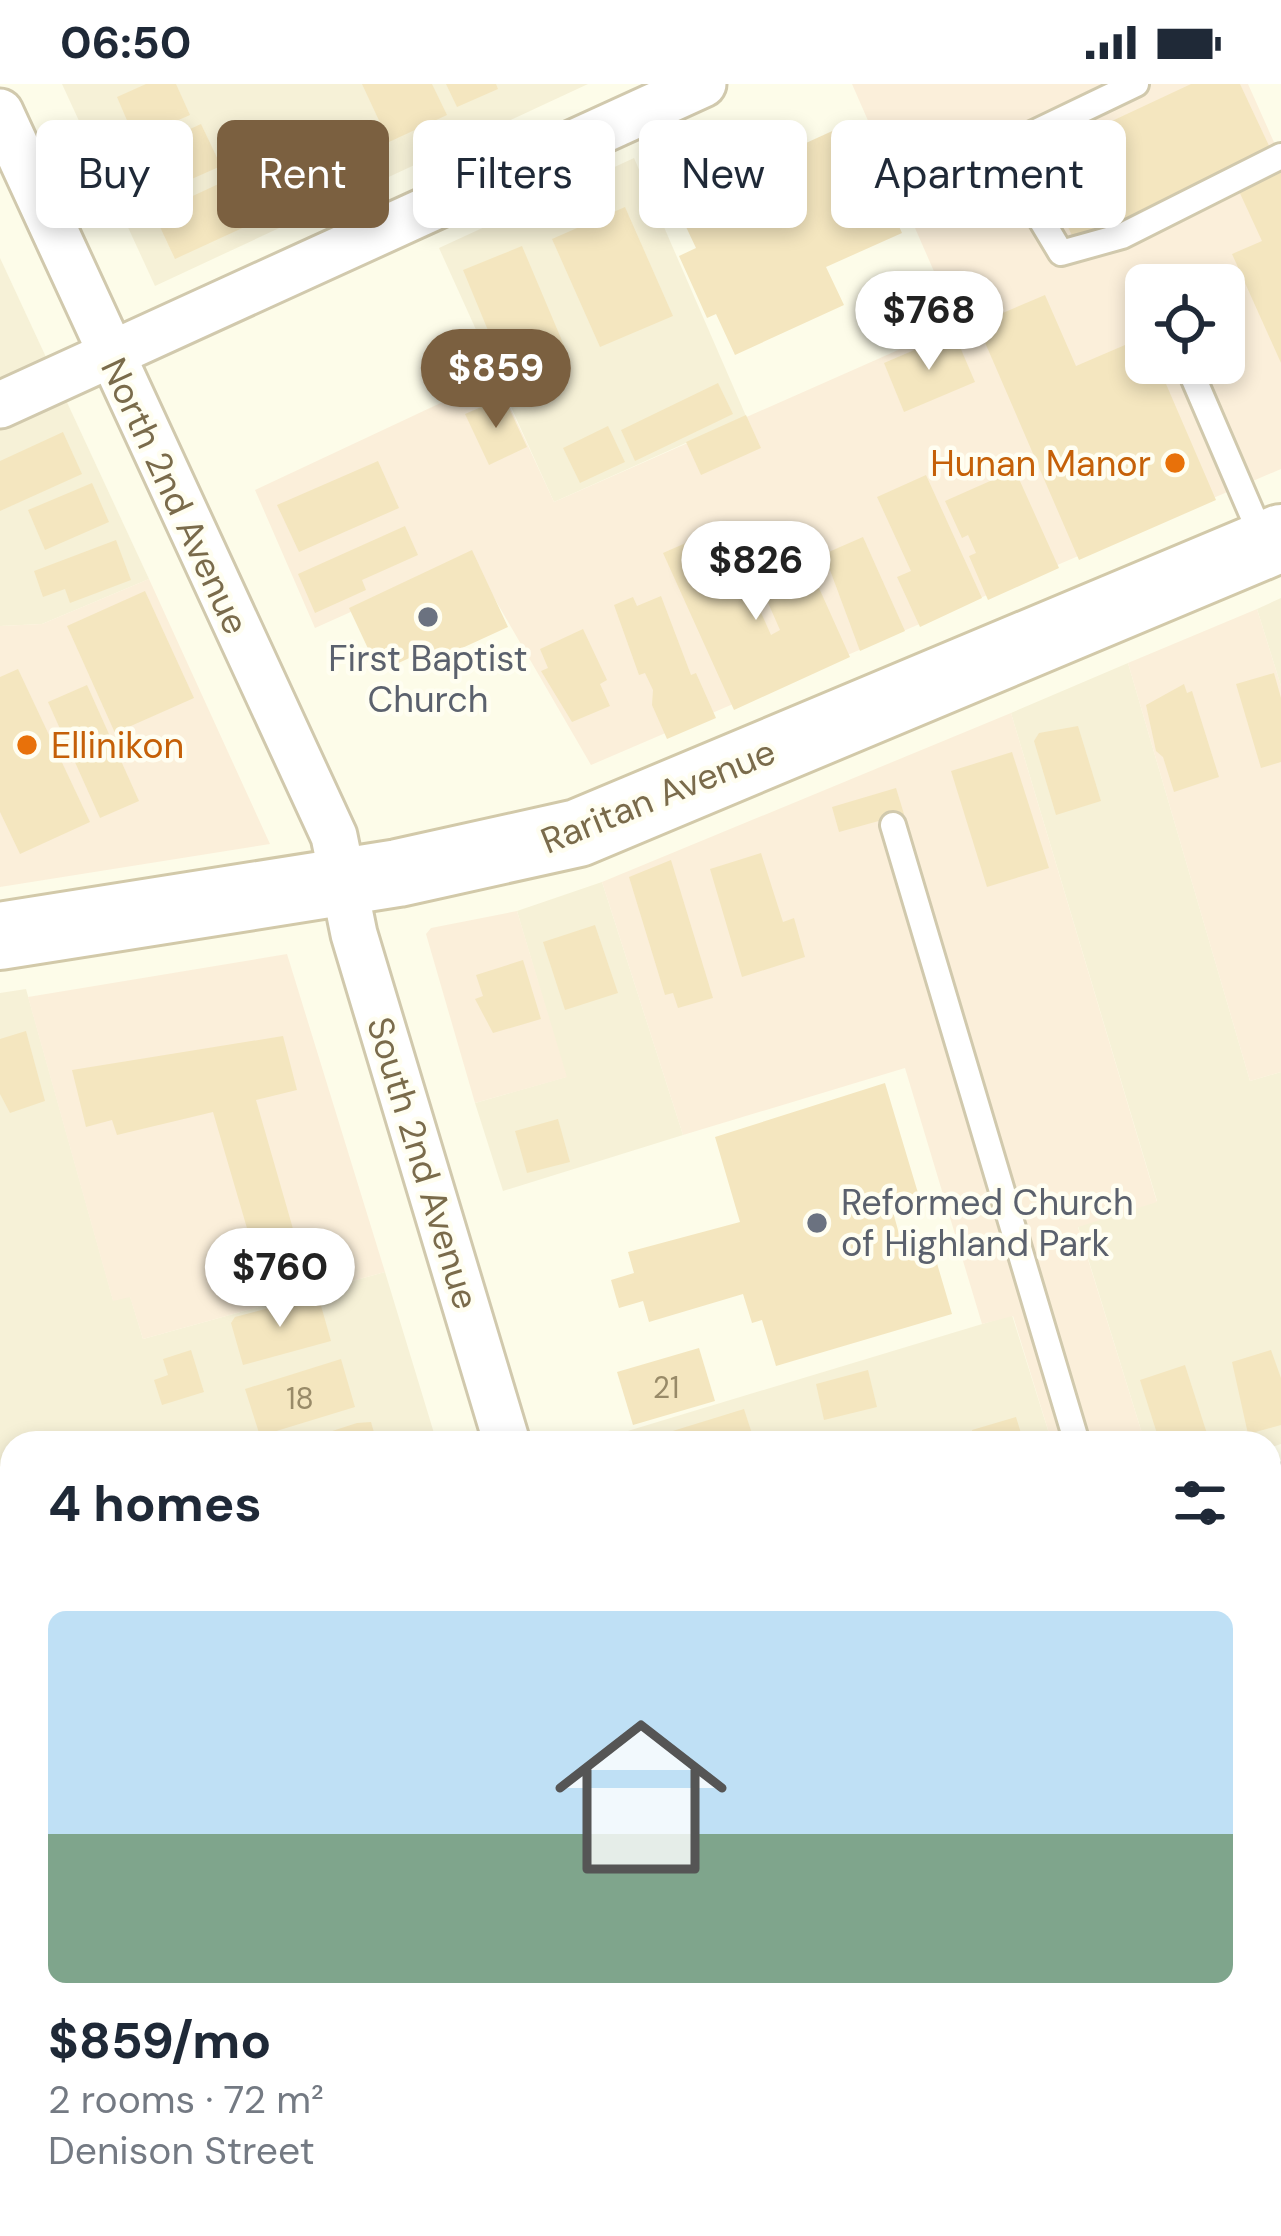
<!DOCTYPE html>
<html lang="en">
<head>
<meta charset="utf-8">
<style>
  body { margin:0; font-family:"DM Sans",sans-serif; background:#f2f2f3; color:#1f2937; height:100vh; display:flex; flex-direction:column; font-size:45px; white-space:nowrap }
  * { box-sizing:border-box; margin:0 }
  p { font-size:39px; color:#747a83 }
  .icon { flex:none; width:66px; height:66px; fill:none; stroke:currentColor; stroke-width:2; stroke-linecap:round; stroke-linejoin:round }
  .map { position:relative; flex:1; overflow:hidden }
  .side { position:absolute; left:0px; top:1347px; width:1281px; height:807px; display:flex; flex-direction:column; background:#fff; border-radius:36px 36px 0 0; box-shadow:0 6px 18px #0003 }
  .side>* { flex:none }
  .guide { position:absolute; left:36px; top:36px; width:1209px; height:108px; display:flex; gap:24px }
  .tools { position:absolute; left:1125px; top:180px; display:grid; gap:24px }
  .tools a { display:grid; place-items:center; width:120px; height:120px; border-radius:18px; background:#fff; box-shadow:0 6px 18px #0003; font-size:60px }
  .price { position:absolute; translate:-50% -102px; padding:0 27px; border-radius:42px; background:#fff; color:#222; font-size:39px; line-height:78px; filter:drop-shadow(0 3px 6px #0008) }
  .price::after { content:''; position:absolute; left:50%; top:72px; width:36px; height:27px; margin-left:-18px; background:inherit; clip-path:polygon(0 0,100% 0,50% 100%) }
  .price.selected { background:#7b6040; color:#fff }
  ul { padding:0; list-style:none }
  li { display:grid; align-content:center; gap:24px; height:636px; padding:0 48px }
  li span { display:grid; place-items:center; height:372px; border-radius:18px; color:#555 }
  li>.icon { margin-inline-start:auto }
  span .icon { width:216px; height:216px; fill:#fffc; stroke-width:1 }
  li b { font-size:51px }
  h2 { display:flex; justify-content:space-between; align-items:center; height:144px; padding:0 48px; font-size:51px }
  .tag { padding:0 42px; border-radius:18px; background:#fff; box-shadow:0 6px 18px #0003; font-size:42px; line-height:108px }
  .tag.selected { background:#7b6040; color:#fff }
  .status { display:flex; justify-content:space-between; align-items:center; height:84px; padding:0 60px; background:#fff; direction:ltr }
  .status svg { height:33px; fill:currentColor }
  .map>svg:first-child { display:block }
  .residential { fill:#f6f1d7 }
  .commercial { fill:#fbefda; fill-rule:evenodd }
  .building { fill:#f4e6bf }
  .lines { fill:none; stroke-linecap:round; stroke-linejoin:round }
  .service-casing { stroke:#d1c9ad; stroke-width:30 }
  .minor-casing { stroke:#d1c9ad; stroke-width:51 }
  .secondary-casing { stroke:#d2c9a9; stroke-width:72 }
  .service { stroke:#fff; stroke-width:24 }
  .minor { stroke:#fff; stroke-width:45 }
  .secondary { stroke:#fff; stroke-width:66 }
  .food-dot { fill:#e8710a; stroke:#fffef1; stroke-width:4.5 }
  .worship-dot { fill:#6b7280; stroke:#fffef1; stroke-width:4.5 }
  .labels { text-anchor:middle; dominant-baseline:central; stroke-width:9; stroke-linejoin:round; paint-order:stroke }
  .number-label { font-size:30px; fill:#988a68 }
  .food-label { font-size:36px; fill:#c56008; stroke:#fffef1; text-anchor:end }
  .street-label { font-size:36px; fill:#7a6b4b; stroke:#fffef1 }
  .worship-label { font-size:36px; fill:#5b616d; stroke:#fffef1 }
</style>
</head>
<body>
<div class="status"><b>06:50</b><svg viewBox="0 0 49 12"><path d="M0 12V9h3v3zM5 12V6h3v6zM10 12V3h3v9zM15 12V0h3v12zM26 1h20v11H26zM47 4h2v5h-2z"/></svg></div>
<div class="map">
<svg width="1281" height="2152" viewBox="0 0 1281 2152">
  <rect width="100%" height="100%" fill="#fdfce9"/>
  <g class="residential">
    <polygon points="62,0 588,0 155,202"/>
    <polygon points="634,74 746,332 554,418 439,164"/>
    <polygon points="0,174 149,495 42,540 0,542"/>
    <polygon points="1281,514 1281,602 1257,525"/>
    <polygon points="1128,579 1250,997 1281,988 1281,1360 1269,1364 1269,1359 1145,1359 1078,1142 1157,1117 1011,629"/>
    <polygon points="602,798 683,1051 503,1107 475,1019 566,993 517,827"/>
    <polygon points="26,905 113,1216 130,1212 143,1255 385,1188 437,1359 12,1359 12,1741 0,1745 0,909"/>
    <polygon points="1012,1231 1052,1359 588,1359"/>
    <polygon points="1281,1451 1281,1965 1269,1969 1269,1455"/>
    <polygon points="12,1824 12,2142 679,2142 645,2152 0,2152 0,1827"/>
    <polygon points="1281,2051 1281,2152 949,2152 982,2142 1269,2142 1269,2055"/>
  </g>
  <g class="commercial">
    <path d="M852,0H1248L1281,74V385L591,681L471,474L315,544L255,406L496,293L554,418L957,240ZM1146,201H1224V279H1146Z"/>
    <polygon points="149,495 270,760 0,803 0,542 42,540"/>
    <polygon points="1257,525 1281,602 1281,988 1250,997 1128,579"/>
    <polygon points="1011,629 1157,1118 1078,1143 1145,1359 1052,1359 1013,1232 982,1240 905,984 683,1051 602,798"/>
    <polygon points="517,827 567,993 475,1019 426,850 431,844"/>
    <polygon points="287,870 385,1188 143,1255 130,1213 113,1217 28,913"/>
  </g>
  <g class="building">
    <polygon points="146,0 176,0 190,31 135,55 117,13"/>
    <polygon points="362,0 432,0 447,31 389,58"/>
    <polygon points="446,0 496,0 498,5 457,23"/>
    <polygon points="1191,0 1240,0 1271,66 1075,158 1035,73"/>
    <polygon points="852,38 902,149 826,183 844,221 735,271 716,230 707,234 679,172 696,164 679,128 723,108 713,85 800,45 806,59"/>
    <polygon points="201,40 221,82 151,113 131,72"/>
    <polygon points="1281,86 1281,279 1232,170 1262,157 1238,105"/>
    <polygon points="240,90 262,135 175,175 154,130"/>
    <polygon points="625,123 673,232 600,263 552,155"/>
    <polygon points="522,162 571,278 511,302 463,186"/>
    <polygon points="1045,211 1076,282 1146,252 1146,279 1157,279 1216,416 1079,476 977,240"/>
    <polygon points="954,249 975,298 904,328 884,279"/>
    <polygon points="718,299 733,330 635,377 621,346"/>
    <polygon points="504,313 527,363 489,381 465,330"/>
    <polygon points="746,331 761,364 701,391 686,358"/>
    <polygon points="608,342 625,378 580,399 563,364"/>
    <polygon points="63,348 82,390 0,427 0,377"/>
    <polygon points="378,377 399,424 299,468 277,421"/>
    <polygon points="1015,386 1059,484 988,516 969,472 976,469 968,451 962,454 945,417"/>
    <polygon points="926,391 982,514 920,543 897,493 911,487 877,413"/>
    <polygon points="92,399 109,438 45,466 28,426"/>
    <polygon points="405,442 418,471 362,496 366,506 315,529 298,490"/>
    <polygon points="704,451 722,490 740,481 771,551 780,546 758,496 806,475 850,573 734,626 663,469"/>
    <polygon points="863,453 905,547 860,567 824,470"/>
    <polygon points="116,456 131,496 70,519 65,505 43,513 34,487"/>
    <polygon points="472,466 508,543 436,576 431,564 379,588 349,524"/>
    <polygon points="145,507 194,614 115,649 67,542"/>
    <polygon points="661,512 691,591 696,589 716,634 667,655 652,621 653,606 645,589 639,591 614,521 633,513 637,522"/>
    <polygon points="583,545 607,596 600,600 610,622 572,638 541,587 548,584 540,565"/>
    <polygon points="18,585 90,738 20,770 0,728 0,593"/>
    <polygon points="1274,589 1281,614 1281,678 1261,684 1236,600"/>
    <polygon points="1184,600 1187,609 1192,607 1219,693 1174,708 1163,673 1156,667 1146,621"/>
    <polygon points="87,601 139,717 100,734 48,618"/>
    <polygon points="1078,642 1101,717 1056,731 1034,657 1039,649"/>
    <polygon points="1012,668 1049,784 987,803 951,687"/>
    <polygon points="896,704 904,730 839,748 832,723"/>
    <polygon points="761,769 783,838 794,834 805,873 742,893 710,785"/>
    <polygon points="671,776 713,914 678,924 673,909 665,911 629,793"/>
    <polygon points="595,841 618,909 565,926 543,858"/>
    <polygon points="523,876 541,935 493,949 475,915 483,912 476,891"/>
    <polygon points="26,947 45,1017 10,1029 0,1010 0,955"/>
    <polygon points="283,952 297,1006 256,1016 310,1204 268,1216 213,1028 117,1051 112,1036 86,1043 72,986"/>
    <polygon points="885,999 918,1109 890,1117 901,1157 928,1149 952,1230 776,1282 762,1236 752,1239 743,1210 649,1238 643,1217 619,1224 611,1196 634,1189 628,1168 740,1138 715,1053"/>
    <polygon points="558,1035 570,1078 527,1089 515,1047"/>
    <polygon points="318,1211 331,1257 243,1281 231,1239 235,1233"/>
    <polygon points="699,1264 715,1317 633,1341 617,1288"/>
    <polygon points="191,1266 204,1308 162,1321 154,1296 168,1291 163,1275"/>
    <polygon points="1271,1266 1281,1294 1281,1341 1248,1350 1232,1278"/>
    <polygon points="341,1275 355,1323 260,1352 245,1305"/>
    <polygon points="1185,1281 1209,1356 1160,1359 1140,1296"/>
    <polygon points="868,1286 877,1323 824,1336 816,1300"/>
    <polygon points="744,1325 755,1359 637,1359 637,1358"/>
    <polygon points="1016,1333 1024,1359 976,1359 972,1346"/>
    <polygon points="371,1338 377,1359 295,1359 357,1339"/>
    <polygon points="12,1378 12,1426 0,1430 0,1381"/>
    <polygon points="12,1452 12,1501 1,1504 0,1455"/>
    <polygon points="12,1630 12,1715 0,1718 0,1634"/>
    <polygon points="12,1872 12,1923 0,1926 0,1876"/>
    <polygon points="12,2014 12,2056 0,2059 0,2018"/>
    <polygon points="12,2106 12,2142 42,2142 45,2152 0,2152 0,2109"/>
    <polygon points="246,2142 292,2142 295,2152 226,2152"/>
    <polygon points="324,2142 395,2142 403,2152 327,2152"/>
    <polygon points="559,2142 626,2142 626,2143 596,2152 561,2152"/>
    <polygon points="1211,2142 1268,2142 1271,2152 1214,2152"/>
  </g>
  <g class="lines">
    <defs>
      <g id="service">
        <polyline points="1136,0 1011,60 1034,124 1061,169 1122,152 1281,72"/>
        <polyline points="1187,279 1264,458"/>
        <polyline points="893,741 1077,1359"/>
        <polyline points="1008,2142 1011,2152"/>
      </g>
      <g id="minor">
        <polyline points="0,28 334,752 354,850 507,1359"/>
        <polyline points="0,321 703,0"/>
        <polyline points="1269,1407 1281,1403"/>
        <polyline points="0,1786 12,1782"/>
        <polyline points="1269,2013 1281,2009"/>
        <polyline points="745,2142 748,2152"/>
        <polyline points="803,2152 838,2142"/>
      </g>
      <polyline id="secondary" points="0,852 398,789 578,749 1281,454"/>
    </defs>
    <use href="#service" class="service-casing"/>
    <use href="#minor" class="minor-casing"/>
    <use href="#secondary" class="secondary-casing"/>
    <use href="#service" class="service"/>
    <use href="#minor" class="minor"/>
    <use href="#secondary" class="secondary"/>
  </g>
  <g class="food-dot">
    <circle cx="1175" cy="379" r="12"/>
    <circle cx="27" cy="661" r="12"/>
  </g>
  <g class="worship-dot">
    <circle cx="428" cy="533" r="12"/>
    <circle cx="817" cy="1139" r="12"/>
  </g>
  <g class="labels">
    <g class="number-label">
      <text x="666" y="1303">21</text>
      <text x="300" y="1314">18</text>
    </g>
    <g class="food-label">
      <text x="1151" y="379">Hunan Manor</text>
      <text x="51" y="661" text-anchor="start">Ellinikon</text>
    </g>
    <g class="street-label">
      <text transform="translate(175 412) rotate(65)">North 2nd Avenue</text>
      <text transform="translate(658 712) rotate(-22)">Raritan Avenue</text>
      <text transform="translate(423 1079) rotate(73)">South 2nd Avenue</text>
    </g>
    <g class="worship-label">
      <text x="428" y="574">First Baptist<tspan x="428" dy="41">Church</tspan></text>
      <text x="841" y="1118" text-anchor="start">Reformed Church<tspan x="841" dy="41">of Highland Park</tspan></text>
    </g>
  </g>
</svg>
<div class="tools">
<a><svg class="icon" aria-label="locate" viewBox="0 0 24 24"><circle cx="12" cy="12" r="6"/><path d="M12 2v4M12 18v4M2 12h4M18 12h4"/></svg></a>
</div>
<b class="price" style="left:929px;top:289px">$768</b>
<b class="price selected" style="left:496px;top:347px">$859</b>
<b class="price" style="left:756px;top:539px">$826</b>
<b class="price" style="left:280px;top:1246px">$760</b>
<div class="guide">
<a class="tag">Buy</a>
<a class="tag selected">Rent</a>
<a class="tag">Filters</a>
<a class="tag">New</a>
<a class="tag">Apartment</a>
</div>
<section class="side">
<h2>4 homes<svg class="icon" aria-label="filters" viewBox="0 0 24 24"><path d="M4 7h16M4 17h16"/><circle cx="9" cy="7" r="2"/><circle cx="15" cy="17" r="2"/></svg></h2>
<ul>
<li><span style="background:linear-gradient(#bfe0f5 60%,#7fa58c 0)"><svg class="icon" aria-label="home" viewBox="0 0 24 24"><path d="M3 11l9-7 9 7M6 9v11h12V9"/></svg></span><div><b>$859/mo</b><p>2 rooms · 72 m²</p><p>Denison Street</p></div></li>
</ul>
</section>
</div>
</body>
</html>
